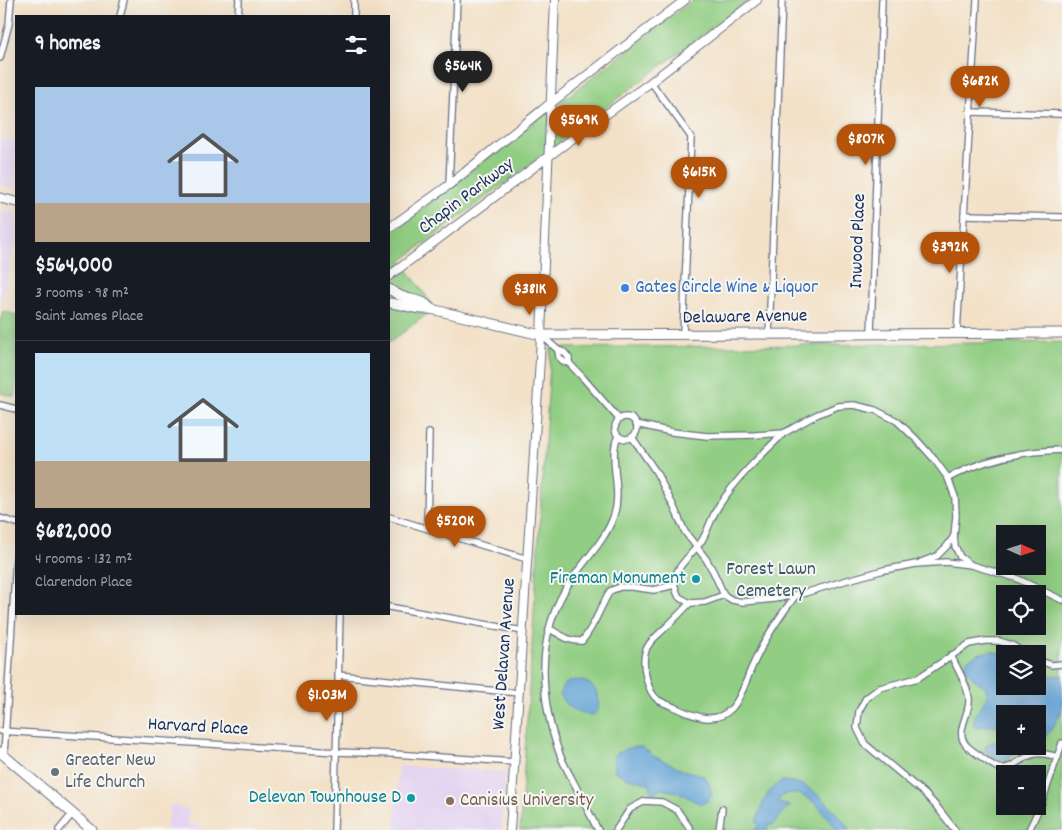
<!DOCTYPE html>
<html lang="en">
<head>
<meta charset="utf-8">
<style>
  body { margin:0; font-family:Dekko,sans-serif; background:#20242c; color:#f1f3f6; height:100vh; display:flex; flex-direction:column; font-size:19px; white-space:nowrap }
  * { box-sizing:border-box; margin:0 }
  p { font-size:16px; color:#9ea1a6 }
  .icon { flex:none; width:28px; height:28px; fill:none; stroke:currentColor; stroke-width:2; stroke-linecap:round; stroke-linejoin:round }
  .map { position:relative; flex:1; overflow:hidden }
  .panel { position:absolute; left:15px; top:15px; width:375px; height:600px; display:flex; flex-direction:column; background:#171b24; border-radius:0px; box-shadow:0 5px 20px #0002 }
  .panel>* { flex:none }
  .needle { width:32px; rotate:93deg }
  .fabs { position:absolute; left:996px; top:525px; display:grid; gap:10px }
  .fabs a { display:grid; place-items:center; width:50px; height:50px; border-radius:0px; background:#171b24; box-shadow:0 5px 20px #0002; font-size:25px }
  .price { position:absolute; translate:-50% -42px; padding:0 11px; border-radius:18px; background:#b45309; color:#fff; font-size:16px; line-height:32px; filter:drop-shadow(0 1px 2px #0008) }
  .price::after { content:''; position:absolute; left:50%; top:30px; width:15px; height:11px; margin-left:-8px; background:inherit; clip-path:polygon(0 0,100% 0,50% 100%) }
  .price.selected { background:#222; color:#fff }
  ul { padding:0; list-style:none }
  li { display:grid; align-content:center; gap:10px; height:265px; padding:0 20px }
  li+li { border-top:1px solid #363941 }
  li span { display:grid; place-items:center; height:155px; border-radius:0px; color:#555 }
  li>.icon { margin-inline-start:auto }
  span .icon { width:90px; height:90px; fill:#fffc; stroke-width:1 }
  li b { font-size:21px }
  h2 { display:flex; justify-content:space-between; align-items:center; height:60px; padding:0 20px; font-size:21px }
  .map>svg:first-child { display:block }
  .built { fill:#e4d3f1 }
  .green { fill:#91cd82; stroke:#567e70; fill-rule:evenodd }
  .water { fill:#63a3d6; stroke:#3f699a }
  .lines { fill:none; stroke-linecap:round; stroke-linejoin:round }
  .street-casing { stroke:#676d83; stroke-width:8 }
  .secondary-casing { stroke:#676d83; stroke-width:10 }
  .primary-casing { stroke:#676d83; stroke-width:11 }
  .street { stroke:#fff; stroke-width:5.5 }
  .secondary { stroke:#fff; stroke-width:8 }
  .primary { stroke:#fff; stroke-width:9 }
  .shop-dot { fill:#3f7fe0; stroke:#f6f6f2; stroke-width:2 }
  .culture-dot { fill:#0f9aa8; stroke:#f6f6f2; stroke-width:2 }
  .worship-dot { fill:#6b7280; stroke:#f6f6f2; stroke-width:2 }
  .education-dot { fill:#8d6e63; stroke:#f6f6f2; stroke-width:2 }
  .labels { text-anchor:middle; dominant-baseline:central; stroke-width:4; stroke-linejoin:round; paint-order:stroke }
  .street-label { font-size:19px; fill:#1b2f5e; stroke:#f6f6f2 }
  .shop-label { font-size:19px; fill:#366cbe; stroke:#f6f6f2; text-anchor:start }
  .park-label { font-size:19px; fill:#385667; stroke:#f6f6f2 }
  .culture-label { font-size:19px; fill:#0d838f; stroke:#f6f6f2; text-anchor:end }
  .worship-label { font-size:19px; fill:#5b616d; stroke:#f6f6f2; text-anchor:start }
  .education-label { font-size:19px; fill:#785e54; stroke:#f6f6f2; text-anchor:start }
</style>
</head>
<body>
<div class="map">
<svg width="1062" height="830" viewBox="0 0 1062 830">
  <rect width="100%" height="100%" fill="#f6f6f2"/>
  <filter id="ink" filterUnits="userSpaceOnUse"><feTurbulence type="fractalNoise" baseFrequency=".02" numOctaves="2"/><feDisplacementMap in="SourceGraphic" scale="10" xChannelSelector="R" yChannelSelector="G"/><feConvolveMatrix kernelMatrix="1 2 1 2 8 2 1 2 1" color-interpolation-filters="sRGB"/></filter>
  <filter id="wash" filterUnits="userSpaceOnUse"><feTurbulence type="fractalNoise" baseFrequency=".0096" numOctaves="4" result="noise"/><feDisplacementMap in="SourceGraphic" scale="20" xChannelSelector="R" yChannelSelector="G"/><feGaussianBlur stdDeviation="1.12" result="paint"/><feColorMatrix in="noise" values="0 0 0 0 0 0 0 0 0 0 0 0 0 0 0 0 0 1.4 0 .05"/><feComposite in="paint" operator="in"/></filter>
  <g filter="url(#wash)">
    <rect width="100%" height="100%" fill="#f3e1c7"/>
    <g class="built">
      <polygon points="0,138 15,142 16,138 16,189 0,185"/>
      <polygon points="0,210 16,213 16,239 0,306"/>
      <polygon points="398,766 505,772 502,830 395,830"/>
      <polygon points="170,805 189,809 187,824 204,826 203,830 166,830"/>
    </g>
    <g class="green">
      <polygon points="693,0 749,0 401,261 435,308 389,343 389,234"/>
      <polygon points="3,311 16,315 16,391 15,397 0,393 0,323"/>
      <path d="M1062,342V830H520L551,348ZM1005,534H1038V566H1005ZM1005,594H1038V626H1005ZM1005,654H1038V686H1005ZM1005,714H1038V746H1005ZM1005,774H1038V806H1005Z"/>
    </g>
    <g class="water">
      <path d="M991,651L1005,655V686H1038V672L1047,676L1062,675C1062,685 1062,697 1062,707C1060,718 1047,738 1038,743V714H1005V731C996,723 984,727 974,727C972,715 982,705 988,696L986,688L974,679L965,668L967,660L978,654Z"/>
      <path d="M576,680C595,681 600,694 598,711L591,716C587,714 583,714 580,712C571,709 558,701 561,690C564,683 569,681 576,680Z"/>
      <path d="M1005,737V746H1017C1012,766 995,760 984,749L988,744L1001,740Z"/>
      <path d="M633,747H642L653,756L671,764L682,770L695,773L704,776L710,786L712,796C701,810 695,800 684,795C677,791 667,790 659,789L652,794L650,784L625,777L615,771L613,762L614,755L625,749Z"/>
      <path d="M782,781C812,780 833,809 850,830H837C826,816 815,797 796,794C786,792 783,793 777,803L791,806L784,810L773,825H768L766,830H754L759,825L756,822C762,806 766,789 782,781Z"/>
    </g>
  </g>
  <g filter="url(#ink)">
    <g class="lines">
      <defs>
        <g id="street">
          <polyline points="120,16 124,0"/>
          <polyline points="238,16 239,0"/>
          <polyline points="354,16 354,0"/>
          <polyline points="0,58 9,24 11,0"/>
          <polyline points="651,82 691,137 683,335"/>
          <polyline points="970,112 1062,114"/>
          <polyline points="449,185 457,0"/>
          <polyline points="964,215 1062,217"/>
          <polyline points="871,333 882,0"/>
          <polyline points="957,333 977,0"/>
          <polyline points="541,335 558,350 564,352 569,358 569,363"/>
          <polyline points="769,335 782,0"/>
          <polyline points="558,350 559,357 564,362 569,363 584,379 619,419"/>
          <polyline points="0,405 16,409"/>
          <circle cx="626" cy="428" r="11"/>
          <polyline points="636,424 672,432 707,436 755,435 784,433 816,415 838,406 854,405 875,410 897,421 916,439 934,459 948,478 955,497 956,516 954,536 955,546 960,557 970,564"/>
          <polyline points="632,437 656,472 673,505 685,532 706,559 713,571 724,595 732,600 743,602 774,599 805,593 844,581 884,570 916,564 946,562 971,565 1016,578 1062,600"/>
          <path d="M948,478C982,460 1023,451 1062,450"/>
          <polyline points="389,517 527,559"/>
          <polyline points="0,518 16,523"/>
          <polyline points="427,528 429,433"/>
          <polyline points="921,562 937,556 947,546 954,536"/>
          <path d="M724,595L705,602L690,603L679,597C675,589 672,581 677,572C681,563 694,551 701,542C708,531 711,518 718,507C736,479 760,456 784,433"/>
          <path d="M690,603C681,612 672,622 663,630C656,637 649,641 646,650C641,663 647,692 658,700C663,703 670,705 676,708C694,716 715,726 732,708C742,697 746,680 752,667C763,641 779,617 796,595"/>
          <polyline points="389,607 523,631"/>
          <path d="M550,629C561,635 569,642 582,641C595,626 600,607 610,591L620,587H632L654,590L674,585"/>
          <path d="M951,655C957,669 967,683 969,698C971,714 953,732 967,746C971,750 976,753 980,756C986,760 992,766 999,768C1013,770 1022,756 1035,754C1042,752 1050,755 1058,757"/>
          <polyline points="1038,660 1051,665 1062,664"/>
          <polyline points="338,675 519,693"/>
          <polyline points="0,731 337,752 394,754 514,762"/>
          <polyline points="4,755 16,558"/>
          <polyline points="59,830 73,813"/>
          <polyline points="334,830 340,614"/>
          <path d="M598,830C589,813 581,796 572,779C567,770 562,761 559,752C540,699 536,640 565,590C579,565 603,545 613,518C624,490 607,460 618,436"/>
          <polyline points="616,830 630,809 645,801 662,802 677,810 689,827 690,830"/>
          <polyline points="719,830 722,809"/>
          <polyline points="955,830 937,807 925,794 865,744 857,728 859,711 866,698 880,688 918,678 969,644 985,641 999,641 1012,645 1026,654"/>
          <polyline points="1029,830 1042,802 1062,743"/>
        </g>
        <g id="secondary">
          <polyline points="389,228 449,185 542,110 685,0"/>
          <polyline points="389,276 557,150 651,82 757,0"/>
          <polyline points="510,830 540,359 555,0"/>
        </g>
        <g id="primary">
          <polyline points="0,198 16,202"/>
          <path d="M389,289C394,292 398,295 404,297C415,301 423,299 431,309"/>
          <path d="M389,303C403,304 417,311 431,309L541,335L1062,333"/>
          <polyline points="0,752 92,830"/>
        </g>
      </defs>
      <use href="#street" class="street-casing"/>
      <use href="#secondary" class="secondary-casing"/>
      <use href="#primary" class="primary-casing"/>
      <use href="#street" class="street"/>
      <use href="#secondary" class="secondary"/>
      <use href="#primary" class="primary"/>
    </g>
  </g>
  <circle class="shop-dot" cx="625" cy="288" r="5"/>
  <g class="culture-dot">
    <circle cx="696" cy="579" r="5"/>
    <circle cx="411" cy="798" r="5"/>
  </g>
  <circle class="worship-dot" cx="55" cy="772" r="5"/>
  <circle class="education-dot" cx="450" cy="801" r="5"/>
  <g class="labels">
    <g class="street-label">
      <text transform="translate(467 197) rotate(-37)">Chapin Parkway</text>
      <text transform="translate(859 241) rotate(-88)">Inwood Place</text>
      <text transform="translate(745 318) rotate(-1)">Delaware Avenue</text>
      <text transform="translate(505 654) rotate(-86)">West Delavan Avenue</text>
      <text transform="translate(198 728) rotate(3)">Harvard Place</text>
    </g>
    <g class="shop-label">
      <text x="635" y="288">Gates Circle Wine &amp; Liquor</text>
    </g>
    <g class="park-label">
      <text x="771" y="570">Forest Lawn<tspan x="771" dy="22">Cemetery</tspan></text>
    </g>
    <g class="culture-label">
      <text x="686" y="579">Fireman Monument</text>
      <text x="401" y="798">Delevan Townhouse D</text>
    </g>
    <g class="worship-label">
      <text x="65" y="761">Greater New<tspan x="65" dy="22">Life Church</tspan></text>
    </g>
    <g class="education-label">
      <text x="460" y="801">Canisius University</text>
    </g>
  </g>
</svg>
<div class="fabs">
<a><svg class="needle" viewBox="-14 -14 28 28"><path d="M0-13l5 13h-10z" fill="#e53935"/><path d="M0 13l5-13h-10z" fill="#9ea1a6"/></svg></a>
<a><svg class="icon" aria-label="locate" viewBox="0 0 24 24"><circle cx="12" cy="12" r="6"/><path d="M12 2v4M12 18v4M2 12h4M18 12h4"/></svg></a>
<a><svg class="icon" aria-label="layers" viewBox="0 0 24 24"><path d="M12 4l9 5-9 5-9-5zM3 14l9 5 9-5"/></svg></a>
<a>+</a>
<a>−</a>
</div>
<b class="price selected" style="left:463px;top:93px">$564K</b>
<b class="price" style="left:980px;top:108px">$682K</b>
<b class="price" style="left:579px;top:147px">$569K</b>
<b class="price" style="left:866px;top:166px">$807K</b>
<b class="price" style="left:699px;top:199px">$615K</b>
<b class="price" style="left:950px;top:274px">$392K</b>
<b class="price" style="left:530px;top:316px">$381K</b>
<b class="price" style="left:455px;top:548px">$520K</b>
<b class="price" style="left:327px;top:722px">$1.03M</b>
<section class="panel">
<h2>9 homes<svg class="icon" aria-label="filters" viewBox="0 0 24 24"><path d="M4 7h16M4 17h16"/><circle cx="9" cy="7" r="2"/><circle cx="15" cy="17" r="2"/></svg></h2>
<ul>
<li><span style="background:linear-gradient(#a9c7e8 75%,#b9a48a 0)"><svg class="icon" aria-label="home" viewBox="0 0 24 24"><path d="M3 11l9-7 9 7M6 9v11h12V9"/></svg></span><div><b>$564,000</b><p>3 rooms · 98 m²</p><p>Saint James Place</p></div></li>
<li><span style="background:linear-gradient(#bfe0f5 70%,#b9a48a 0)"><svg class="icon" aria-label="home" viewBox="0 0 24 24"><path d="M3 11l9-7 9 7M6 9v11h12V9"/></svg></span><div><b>$682,000</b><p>4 rooms · 132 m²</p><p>Clarendon Place</p></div></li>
</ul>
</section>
</div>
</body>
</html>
